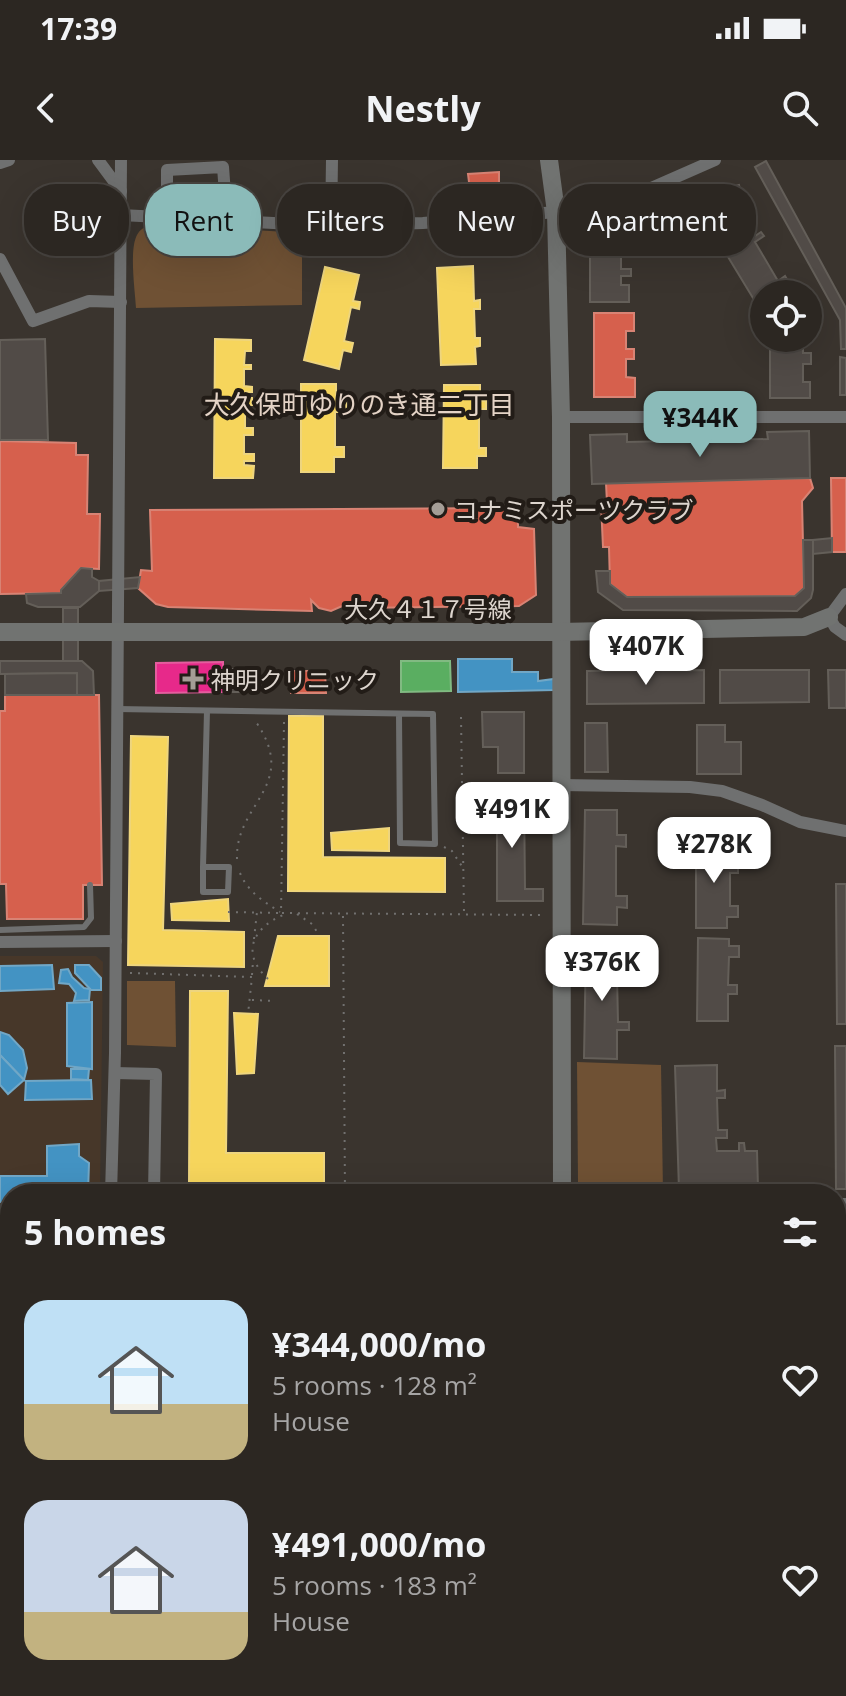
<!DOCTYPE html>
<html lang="en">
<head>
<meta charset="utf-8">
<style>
  body { margin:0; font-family:"Open Sans","Noto Sans JP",sans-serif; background:#38332f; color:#f1f3f6; height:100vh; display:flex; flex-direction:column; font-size:30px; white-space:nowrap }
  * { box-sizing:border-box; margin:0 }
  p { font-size:26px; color:#a6a5a5 }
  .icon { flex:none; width:44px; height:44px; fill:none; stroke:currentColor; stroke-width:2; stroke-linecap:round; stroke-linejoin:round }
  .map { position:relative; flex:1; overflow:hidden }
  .panel { position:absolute; left:0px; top:1024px; width:846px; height:512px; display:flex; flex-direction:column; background:#2c2722; border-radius:32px 32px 0 0; box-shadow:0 8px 32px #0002,0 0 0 2px #484440 }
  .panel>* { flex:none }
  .hud { position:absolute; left:24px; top:24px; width:798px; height:72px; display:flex; gap:16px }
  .tools { position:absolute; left:750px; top:120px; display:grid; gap:16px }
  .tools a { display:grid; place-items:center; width:72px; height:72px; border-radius:50%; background:#2c2722; box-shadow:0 8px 32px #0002,0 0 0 2px #484440; font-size:40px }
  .price { position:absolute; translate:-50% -68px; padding:0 18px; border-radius:16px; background:#fff; color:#222; font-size:26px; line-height:52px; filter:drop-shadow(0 2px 4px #0008) }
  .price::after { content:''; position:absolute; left:50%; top:48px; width:24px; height:18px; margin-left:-12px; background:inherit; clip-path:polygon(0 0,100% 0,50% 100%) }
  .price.selected { background:#8bbbb9; color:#111 }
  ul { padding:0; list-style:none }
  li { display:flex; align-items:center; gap:24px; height:200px; padding:0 24px }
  li span { display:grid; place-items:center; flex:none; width:224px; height:160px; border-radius:24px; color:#555 }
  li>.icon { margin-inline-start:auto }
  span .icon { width:96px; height:96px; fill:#fffc; stroke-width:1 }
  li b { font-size:34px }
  h2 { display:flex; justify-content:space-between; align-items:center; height:96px; padding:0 24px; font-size:34px }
  .chip { padding:0 28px; border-radius:32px; background:#2c2722; box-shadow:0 8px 32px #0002,0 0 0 2px #484440; font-size:28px; line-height:72px }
  .chip.selected { background:#8bbbb9; color:#111 }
  .status { display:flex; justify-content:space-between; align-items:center; height:56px; padding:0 40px; background:#2c2722; direction:ltr }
  .status svg { height:22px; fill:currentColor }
  header { display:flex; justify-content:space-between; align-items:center; height:104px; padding:0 24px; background:#2c2722; font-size:36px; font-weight:700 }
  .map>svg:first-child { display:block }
  .built { fill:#473729 }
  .green { fill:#6f5134 }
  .homes { fill:#f6d55c; stroke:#eed57e; stroke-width:2 }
  .shops { fill:#d6604d; stroke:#d88374; stroke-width:2 }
  .schools { fill:#4393c3; stroke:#71a7c6; stroke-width:2 }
  .health { fill:#e7298a; stroke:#e45d9e; stroke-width:2 }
  .public { fill:#5aae61; stroke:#81ba82; stroke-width:2 }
  .building { fill:#514b47; stroke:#645f59; stroke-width:2 }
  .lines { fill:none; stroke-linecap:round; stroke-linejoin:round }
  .path { stroke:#71706f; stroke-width:2; stroke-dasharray:2 6; stroke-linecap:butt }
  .lane { stroke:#6f7070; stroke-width:6 }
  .street { stroke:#6f7070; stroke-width:12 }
  .secondary { stroke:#717371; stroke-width:18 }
  .poi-dot { fill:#a49d96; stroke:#221c17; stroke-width:3 }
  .labels { text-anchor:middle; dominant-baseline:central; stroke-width:8; stroke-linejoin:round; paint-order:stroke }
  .poi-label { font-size:24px; fill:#ddd5ce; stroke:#221c17; text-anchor:start }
  .street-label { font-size:24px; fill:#ddd5ce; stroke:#221c17 }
  .neighbourhood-label { font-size:26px; fill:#e4d3c6; stroke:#221c17 }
</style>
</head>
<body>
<div class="status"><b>17:39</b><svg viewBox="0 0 49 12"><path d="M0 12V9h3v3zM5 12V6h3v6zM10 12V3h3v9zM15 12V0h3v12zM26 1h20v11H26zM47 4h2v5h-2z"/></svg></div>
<header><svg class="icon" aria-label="back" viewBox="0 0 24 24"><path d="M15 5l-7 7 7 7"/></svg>Nestly<svg class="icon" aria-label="search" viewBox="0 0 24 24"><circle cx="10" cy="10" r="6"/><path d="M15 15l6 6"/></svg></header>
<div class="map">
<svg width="846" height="1536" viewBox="0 0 846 1536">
  <rect width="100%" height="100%" fill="#3a342e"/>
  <g class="built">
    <polygon points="0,796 96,796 103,802 100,1034 10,1034 10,1048 0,1047"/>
    <rect x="179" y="1526" width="477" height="10"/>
  </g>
  <g class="green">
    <path d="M152,64L302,73V145L136,148C135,130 129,90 137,75C140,69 146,66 152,64Z"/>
    <polygon points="127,821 175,821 176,887 127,885"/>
    <polygon points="577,902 661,905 663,1033 593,1031 583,1028 578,1022"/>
  </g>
  <g class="homes">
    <polygon points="473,106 474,141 480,140 480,149 474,149 475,178 480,178 480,186 475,187 476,204 441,205 437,108"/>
    <polygon points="325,107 359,115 353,141 360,142 359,149 351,147 344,181 353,183 351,192 343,190 339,209 304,200"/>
    <polygon points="215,179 251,180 251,191 245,191 244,205 251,205 251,209 244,209 244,226 252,227 252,232 246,232 246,238 252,238 252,245 245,245 245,268 253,268 253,275 244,275 244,294 254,294 254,301 244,301 244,305 254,306 253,318 214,318"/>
    <polygon points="301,224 336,224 336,240 346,240 346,252 335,252 335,287 344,287 344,297 334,297 334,312 301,312"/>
    <polygon points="444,225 480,225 480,241 486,241 486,249 479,249 479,288 486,288 486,296 477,296 477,308 443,308"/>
    <polygon points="289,556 323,556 323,697 445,698 445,732 288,731"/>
    <polygon points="131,576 168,577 163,770 244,772 244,807 128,805"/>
    <polygon points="389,668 389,691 332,690 331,673"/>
    <polygon points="228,739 229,761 172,760 171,744"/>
    <polygon points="278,776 329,776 329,826 265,826"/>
    <polygon points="190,831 228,831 226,993 324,993 324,1030 189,1028"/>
    <polygon points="234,853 258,854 254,913 237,914"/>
  </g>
  <g class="shops">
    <polygon points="499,12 499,29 470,30 468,14"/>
    <polygon points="594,153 634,153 634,171 626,171 626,189 634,189 634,199 626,199 626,217 635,218 635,237 594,237"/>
    <polygon points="0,281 76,283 76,295 88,295 87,354 100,354 99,409 81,408 61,430 61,433 0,434"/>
    <polygon points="810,318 813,328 802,341 804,428 795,436 627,437 610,424 609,387 603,387 601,343 607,343 606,323"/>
    <polygon points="831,318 846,318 846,392 832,392"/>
    <polygon points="518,348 518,367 534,369 536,435 519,446 355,448 356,440 331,451 319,448 311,440 312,451 168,447 156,444 138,428 141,410 152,411 150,350"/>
    <polygon points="290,511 325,511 326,533 291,533"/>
    <polygon points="5,535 99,535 102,725 83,725 83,759 7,759 6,724 0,724 0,551 5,551"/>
  </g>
  <g class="schools">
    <polygon points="458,499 512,499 512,512 538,512 538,521 554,519 554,530 458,532"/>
    <polygon points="52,805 54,829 0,831 0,806"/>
    <polygon points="75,805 89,805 101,818 101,830 91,830 75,813"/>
    <polygon points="68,809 72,817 84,828 90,829 89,840 74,841 76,833 69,824 59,823 61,810"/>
    <polygon points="92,842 92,909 67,906 67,843"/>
    <polygon points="0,872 9,875 23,890 27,908 24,920 0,895"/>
    <polygon points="0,895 24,920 8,934 0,925"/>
    <polygon points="71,909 89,909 88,920 71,919"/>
    <polygon points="91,920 92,939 25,940 26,921"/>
    <polygon points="79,984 79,996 89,1003 88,1034 10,1034 10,1042 0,1042 0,1016 47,1016 47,986"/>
    <rect x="463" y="1526" width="27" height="10"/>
    <rect x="490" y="1526" width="160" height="10"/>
  </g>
  <polygon class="health" points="223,502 223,532 156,533 156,503"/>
  <polygon class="public" points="401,501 450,501 451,531 401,532"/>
  <g class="building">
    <polygon points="766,1 846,148 846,189 841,189 840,160 755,7"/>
    <polygon points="739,25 745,50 754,48 755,54 747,56 752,78 761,72 764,76 755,82 778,121 785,116 792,128 783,134 764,134 764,145 759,148 722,87 709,33"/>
    <polygon points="590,61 621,61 621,84 631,84 631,90 621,90 621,109 631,109 631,116 621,116 621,125 629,125 629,142 590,142"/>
    <polygon points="770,178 803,178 803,193 811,193 811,204 803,204 803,222 810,222 810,238 770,238"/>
    <polygon points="45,179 48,280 0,280 0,180"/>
    <polygon points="840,197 846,198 846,235 840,235"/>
    <polygon points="809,271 810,318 592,324 590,275 627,274 627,282 768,279 767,272"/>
    <polygon points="832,378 832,392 813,394 813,380"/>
    <polygon points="803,380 813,380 813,430 811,438 797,451 623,450 598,432 596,411 610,411 610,424 627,437 795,436 804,428"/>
    <polygon points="81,408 92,409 92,417 99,421 99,431 80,447 38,447 27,443 26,434 61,433 61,430"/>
    <polygon points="140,417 138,428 99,431 99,421"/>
    <rect x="63" y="448" width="15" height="53"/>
    <polygon points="0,501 82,501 93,511 94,535 77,535 77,513 0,514"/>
    <polygon points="228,509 243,509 243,532 229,532"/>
    <polygon points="704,510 704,543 587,544 587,511"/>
    <polygon points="720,510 809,510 809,542 720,543"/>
    <polygon points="828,510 846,510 846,548 829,548"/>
    <polygon points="77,513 77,535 5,535 5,514"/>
    <polygon points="482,552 524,552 524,613 498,613 498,587 483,587"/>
    <polygon points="585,563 607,563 608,612 585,612"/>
    <polygon points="697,565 725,565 725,582 741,582 741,614 697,614"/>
    <polygon points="524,635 525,729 543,729 543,741 497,741 497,650 489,650 489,636"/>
    <polygon points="585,650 617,650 617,675 626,675 626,687 616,686 616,736 627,736 627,748 617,747 617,765 583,764"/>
    <polygon points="696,682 729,682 729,705 738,705 738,713 730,713 730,746 738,746 738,757 727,757 727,768 696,768"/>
    <polygon points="836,724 846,724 846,864 837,864"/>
    <polygon points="698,778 729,779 729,786 739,786 739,797 729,797 728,825 737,825 737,834 728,834 728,861 697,861"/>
    <polygon points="586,787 617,787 617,804 625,804 626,815 617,816 618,862 629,862 629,870 617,870 617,899 584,898"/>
    <polygon points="835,886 846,886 846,1029 836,1029"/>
    <polygon points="717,905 717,931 725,930 725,938 717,938 718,970 727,970 727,978 716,978 717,991 739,991 739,983 744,983 745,991 757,991 758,1028 679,1030 675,906"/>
  </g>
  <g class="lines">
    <g class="path">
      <polyline points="461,557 464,753"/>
      <polyline points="284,562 281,753 544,755"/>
      <polyline points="444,687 452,691 463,708"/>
      <path d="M237,699C235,643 300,626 256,562"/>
      <path d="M240,713C248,732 263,741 280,752"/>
      <polyline points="228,752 280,753"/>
      <polyline points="297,754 312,764 319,775"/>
      <polyline points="343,756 345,1034"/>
      <polyline points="254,779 257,752"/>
      <polyline points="130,813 252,817 248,854"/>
      <polyline points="252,815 253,801"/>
      <path d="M268,819C240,793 253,768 283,755"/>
      <polyline points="252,840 275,841"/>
    </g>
    <g class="lane">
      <polyline points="117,549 433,554 435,684 400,683 399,554"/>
      <polyline points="203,707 229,707 228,732 203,732 203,707 207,551"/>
      <polyline points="0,770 84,767 91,758 90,725"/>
    </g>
    <g class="street">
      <polyline points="98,0 121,31"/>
      <polyline points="0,3 9,0"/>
      <polyline points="121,55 331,66 423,63 556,52 649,29 715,0"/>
      <polyline points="167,58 167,10 223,7 227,61"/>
      <polyline points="331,66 332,0"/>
      <polyline points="0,99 33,161 89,141 121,142"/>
      <polyline points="561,257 846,257"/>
      <polyline points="846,434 829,457 835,467 846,475"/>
      <polyline points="561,625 690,627 722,631 762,645 800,662 846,671"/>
      <polyline points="0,782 116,781"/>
      <polyline points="115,913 156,914 154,1034"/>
      <polyline points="111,1034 115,893 121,0"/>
      <polyline points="836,1101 846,1099"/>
      <polyline points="0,1172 10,1172"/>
      <polyline points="0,1232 10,1232"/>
      <polyline points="0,1289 10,1289"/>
      <polyline points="836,1352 846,1366"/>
      <polyline points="836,1430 846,1449"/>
      <polyline points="836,1476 846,1469"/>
      <polyline points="0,1497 10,1492"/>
      <polyline points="661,1526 661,1536"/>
      <polyline points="711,1536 748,1532 757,1526"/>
    </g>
    <g class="secondary">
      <polyline points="549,0 556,52 561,257 562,1034"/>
      <polyline points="0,472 559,472 804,467 829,457"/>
      <polyline points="836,1047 846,1047"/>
      <polyline points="0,1060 10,1061"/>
      <polyline points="836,1272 846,1269"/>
      <polyline points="0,1415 10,1415"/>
      <polyline points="112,1526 112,1536"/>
    </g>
  </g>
  <g class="poi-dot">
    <circle cx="438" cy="349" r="8"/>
    <path d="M189 507h8v8h8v8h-8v8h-8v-8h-8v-8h8z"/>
  </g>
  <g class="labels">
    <g class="poi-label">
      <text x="454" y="349">コナミスポーツクラブ</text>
      <text x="211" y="519">神明クリニック</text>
    </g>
    <g class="street-label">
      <text x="428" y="448">大久４１７号線</text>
    </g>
    <g class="neighbourhood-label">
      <text x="359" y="244">大久保町ゆりのき通二丁目</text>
    </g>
  </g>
</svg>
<div class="tools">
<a><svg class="icon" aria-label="locate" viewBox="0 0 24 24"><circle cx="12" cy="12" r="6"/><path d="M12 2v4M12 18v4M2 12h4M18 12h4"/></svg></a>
</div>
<b class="price selected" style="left:700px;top:299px">¥344K</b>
<b class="price" style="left:646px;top:527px">¥407K</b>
<b class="price" style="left:512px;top:690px">¥491K</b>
<b class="price" style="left:714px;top:725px">¥278K</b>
<b class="price" style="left:602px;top:843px">¥376K</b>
<div class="hud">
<a class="chip">Buy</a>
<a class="chip selected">Rent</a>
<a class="chip">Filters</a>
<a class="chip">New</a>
<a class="chip">Apartment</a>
</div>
<section class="panel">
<h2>5 homes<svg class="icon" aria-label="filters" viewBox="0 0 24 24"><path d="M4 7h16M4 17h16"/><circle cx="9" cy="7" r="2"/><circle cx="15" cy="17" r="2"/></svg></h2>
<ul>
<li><span style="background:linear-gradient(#bfe0f5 65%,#c2b280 0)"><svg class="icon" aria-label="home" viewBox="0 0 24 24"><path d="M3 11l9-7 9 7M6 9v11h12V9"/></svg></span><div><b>¥344,000/mo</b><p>5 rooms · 128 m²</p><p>House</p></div><svg class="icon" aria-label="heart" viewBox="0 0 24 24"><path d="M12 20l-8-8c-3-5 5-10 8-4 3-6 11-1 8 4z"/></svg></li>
<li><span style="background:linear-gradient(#c9d6e8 70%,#c2b280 0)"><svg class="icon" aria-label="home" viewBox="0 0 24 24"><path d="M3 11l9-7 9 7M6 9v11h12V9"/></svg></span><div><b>¥491,000/mo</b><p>5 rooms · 183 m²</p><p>House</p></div><svg class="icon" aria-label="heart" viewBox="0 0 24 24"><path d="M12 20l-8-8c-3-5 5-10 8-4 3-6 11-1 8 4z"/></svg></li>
</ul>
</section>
</div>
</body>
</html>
